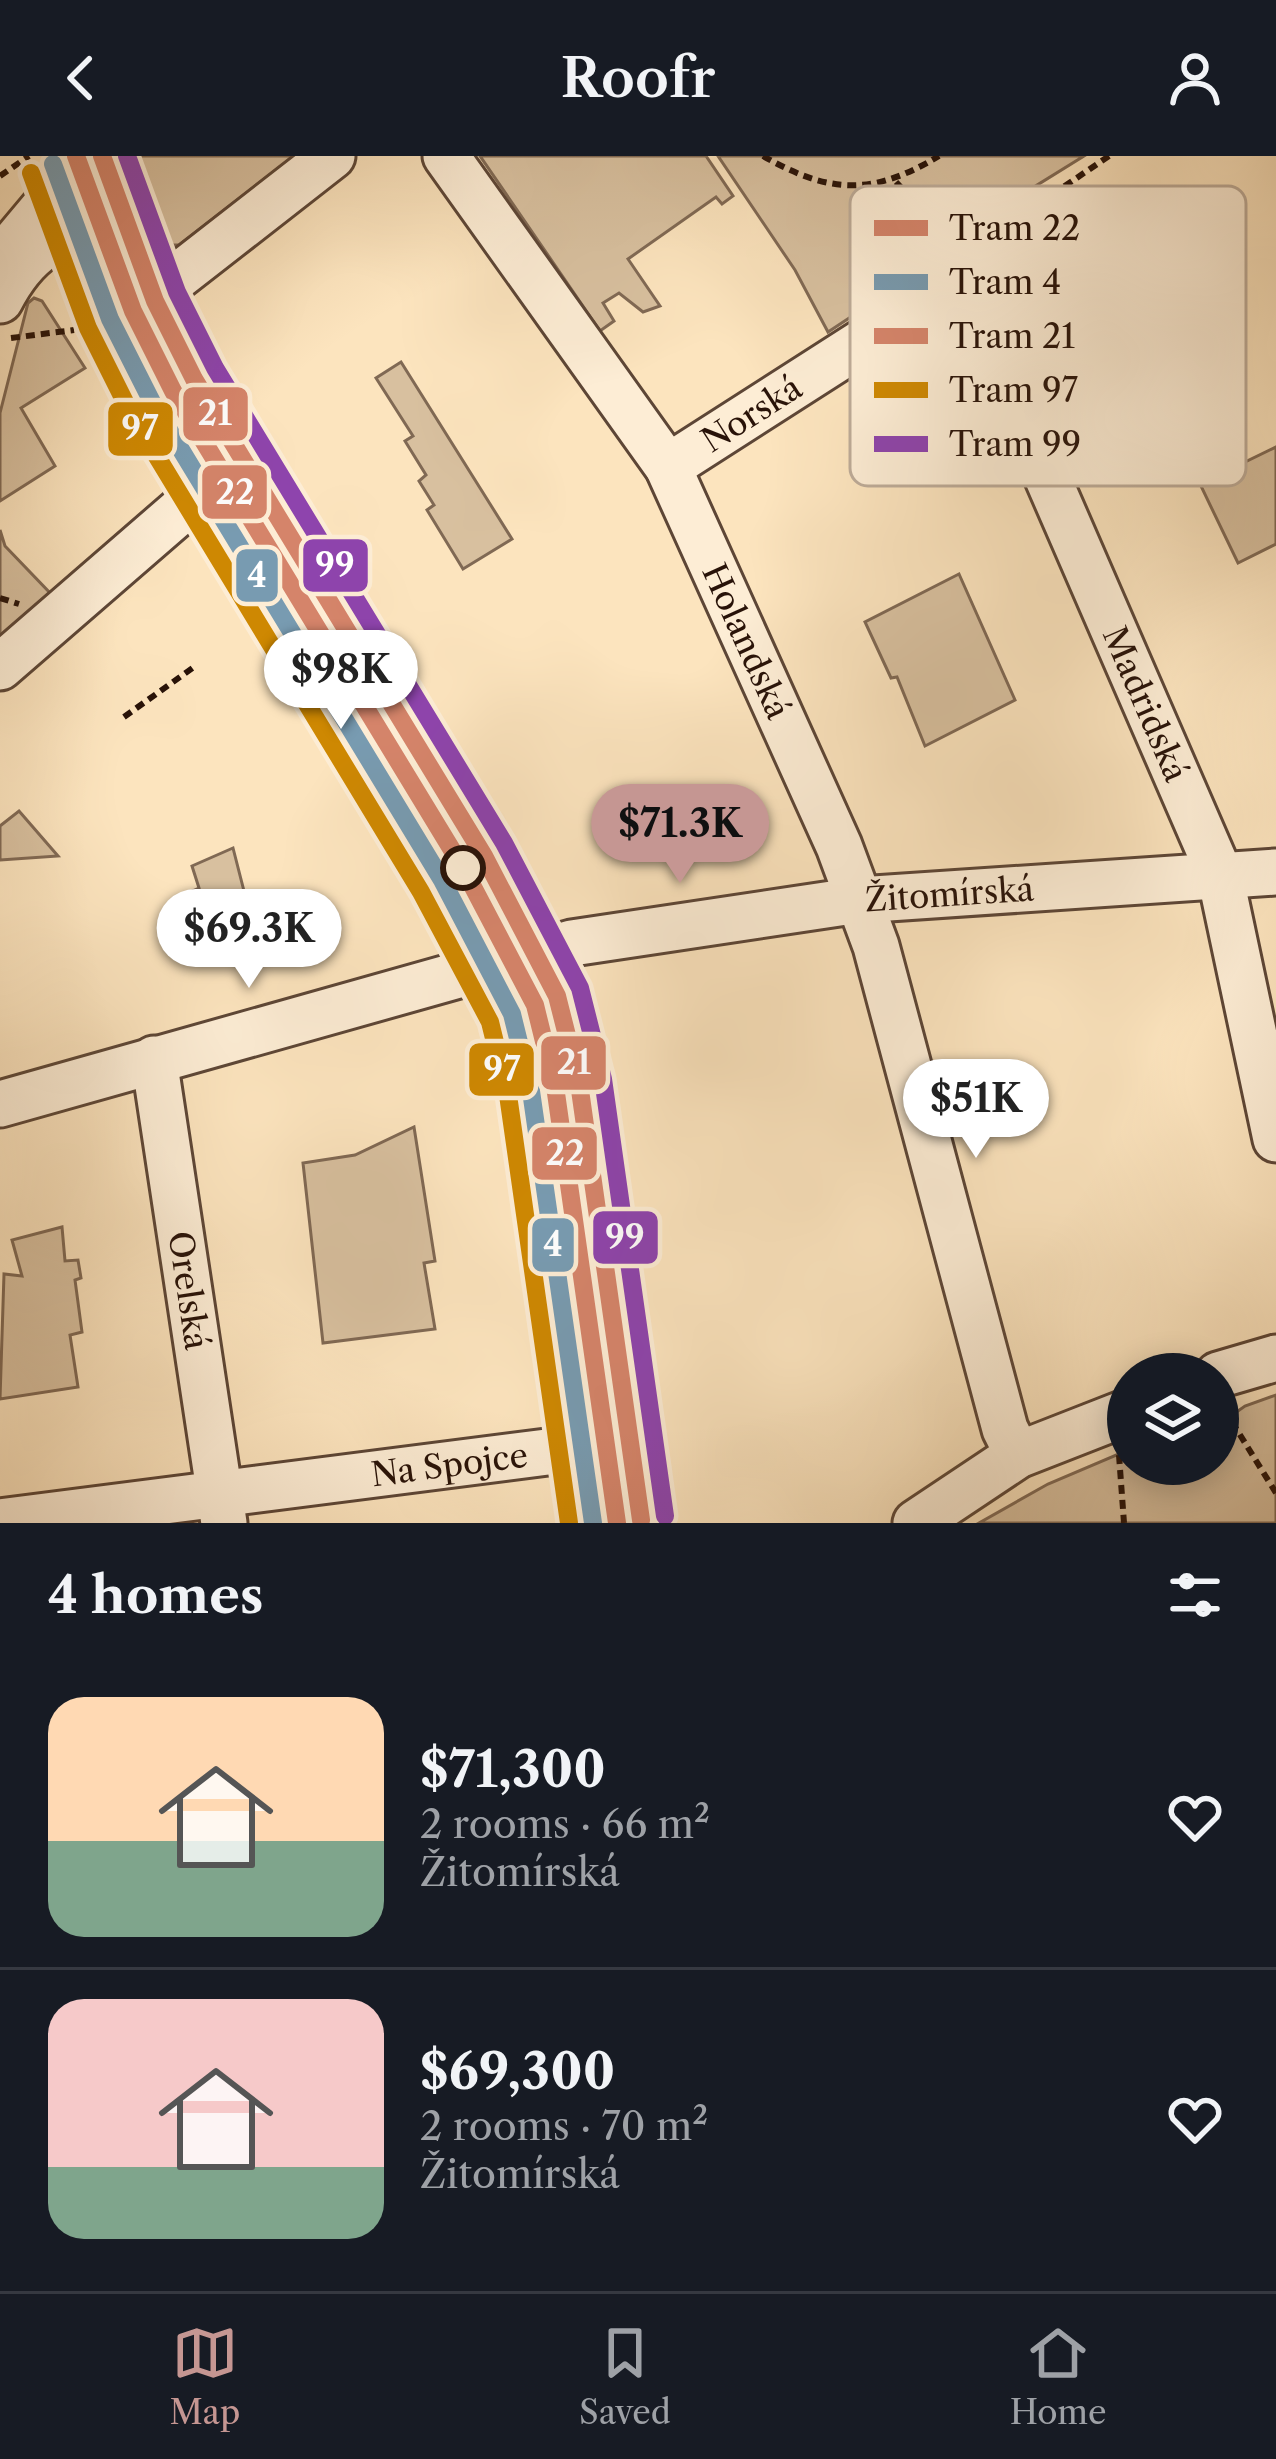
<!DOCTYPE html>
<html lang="en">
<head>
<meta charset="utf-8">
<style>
  body { margin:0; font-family:"Libre Caslon Text",serif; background:#20242c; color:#f1f3f6; height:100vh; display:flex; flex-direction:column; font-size:45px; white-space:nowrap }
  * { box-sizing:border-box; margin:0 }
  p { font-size:39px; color:#9ea1a6 }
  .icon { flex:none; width:66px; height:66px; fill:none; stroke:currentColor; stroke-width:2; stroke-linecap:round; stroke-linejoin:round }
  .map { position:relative; height:1367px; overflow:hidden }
  .side { display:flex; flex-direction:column; background:#171b24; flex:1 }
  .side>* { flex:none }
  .tools { position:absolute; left:1107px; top:1197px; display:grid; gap:24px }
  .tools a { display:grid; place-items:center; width:132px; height:132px; border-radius:50%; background:#171b24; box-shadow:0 6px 30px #0003; font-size:60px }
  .price { position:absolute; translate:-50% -102px; padding:0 27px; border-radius:42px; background:#fff; color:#222; font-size:39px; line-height:78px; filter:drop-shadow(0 3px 6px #0008) }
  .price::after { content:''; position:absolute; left:50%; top:72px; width:36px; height:27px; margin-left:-18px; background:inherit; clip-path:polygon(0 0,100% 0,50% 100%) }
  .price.selected { background:#c59692; color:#111 }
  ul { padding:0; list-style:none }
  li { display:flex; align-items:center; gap:36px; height:300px; padding:0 48px }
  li+li { border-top:3px solid #363941 }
  li span { display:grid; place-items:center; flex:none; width:336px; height:240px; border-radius:36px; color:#555 }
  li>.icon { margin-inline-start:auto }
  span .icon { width:144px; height:144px; fill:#fffc; stroke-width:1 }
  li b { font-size:51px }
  h2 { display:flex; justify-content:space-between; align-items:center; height:144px; padding:0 48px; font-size:51px }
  header { display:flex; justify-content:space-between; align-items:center; height:156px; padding:0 48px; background:#171b24; font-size:54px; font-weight:600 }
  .tab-bar { display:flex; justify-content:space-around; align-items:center; height:168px; border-top:3px solid #363941; background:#171b24; font-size:33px; color:#9ea1a6 }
  .tab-bar a { display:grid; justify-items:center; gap:6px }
  .tab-bar .selected { color:#c59692 }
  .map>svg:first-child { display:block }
  .green { fill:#d8c09f; stroke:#806954; stroke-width:3 }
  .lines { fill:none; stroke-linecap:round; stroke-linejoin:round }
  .minor-casing { stroke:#5d4636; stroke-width:51 }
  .path { stroke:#281208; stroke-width:6; stroke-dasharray:9 6; stroke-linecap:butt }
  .minor { stroke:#fdedd5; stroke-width:45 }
  .tram-1-casing { stroke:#fdedd5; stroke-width:27 }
  .tram-2-casing { stroke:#fdedd5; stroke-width:27 }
  .tram-3-casing { stroke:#fdedd5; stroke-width:27 }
  .tram-4-casing { stroke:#fdedd5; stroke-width:27 }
  .tram-5-casing { stroke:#fdedd5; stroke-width:27 }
  .tram-1 { stroke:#d5846a; stroke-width:18 }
  .tram-2 { stroke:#789bb1; stroke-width:18 }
  .tram-3 { stroke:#d5846a; stroke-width:18 }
  .tram-4 { stroke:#ce8802; stroke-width:18 }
  .tram-5 { stroke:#8e44ad; stroke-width:18 }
  .stop-dot { fill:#fdedd5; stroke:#281208; stroke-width:6 }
  .labels { text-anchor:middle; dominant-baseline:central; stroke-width:9; stroke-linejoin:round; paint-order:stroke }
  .street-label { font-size:33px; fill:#281208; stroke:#fdedd5 }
  .key { fill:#fdedd5; stroke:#bdab98; stroke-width:3 }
  .key-label { font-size:33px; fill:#281208 }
  .line-badge { stroke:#fdedd5; stroke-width:4.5 }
  .badge-label { font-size:33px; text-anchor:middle; font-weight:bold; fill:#fff }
</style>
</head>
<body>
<header><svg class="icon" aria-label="back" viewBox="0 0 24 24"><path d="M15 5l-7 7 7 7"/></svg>Roofr<svg class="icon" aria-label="person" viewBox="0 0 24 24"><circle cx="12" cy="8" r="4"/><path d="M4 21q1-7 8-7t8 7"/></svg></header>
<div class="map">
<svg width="1276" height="1367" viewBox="0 0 1276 1367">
  <rect width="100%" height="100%" fill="#fce4be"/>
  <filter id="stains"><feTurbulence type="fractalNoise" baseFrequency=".00167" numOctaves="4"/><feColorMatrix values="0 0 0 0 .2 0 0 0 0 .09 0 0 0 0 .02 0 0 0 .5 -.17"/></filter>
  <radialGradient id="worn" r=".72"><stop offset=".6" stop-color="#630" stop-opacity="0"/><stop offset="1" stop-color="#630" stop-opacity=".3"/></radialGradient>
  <g class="green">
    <polygon points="137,0 294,0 179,89 168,89"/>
    <polygon points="480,0 706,0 733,40 722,48 716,41 628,103 660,150 643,156 619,137 603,147 614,165 600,175"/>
    <polygon points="718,0 1084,0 950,83 937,104 828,176 795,114"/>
    <polygon points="34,142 42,145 85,212 21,252 55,310 0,345 0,257 28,147"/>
    <polygon points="401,206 512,383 463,413 427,354 434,349 419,325 426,319 405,285 413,280 376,222"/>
    <polygon points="1276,291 1276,388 1238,407 1200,328"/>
    <polygon points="0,374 5,390 51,438 0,483"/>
    <polygon points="959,418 1015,544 925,590 897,521 891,522 865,466"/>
    <polygon points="19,655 58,700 0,704 0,670"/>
    <polygon points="233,692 246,743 195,757 190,736 199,732 192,710"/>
    <polygon points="414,971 435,1105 424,1107 435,1173 323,1187 303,1007 355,999"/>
    <polygon points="62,1071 65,1105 78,1104 81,1122 75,1124 82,1176 70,1179 78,1231 0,1243 4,1118 22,1120 12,1084"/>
    <polygon points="1276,1239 1276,1367 979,1367 1048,1328 1128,1294 1128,1308 1218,1308 1218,1269 1245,1250"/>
  </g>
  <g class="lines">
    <defs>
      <g id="minor">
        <path d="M87,0L141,149L181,236L499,757C596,936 589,1169 625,1367"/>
        <path id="s1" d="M446,0L668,311L839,690L876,790L1005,1273L1018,1299"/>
        <polyline points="1,103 47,48 92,12"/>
        <path d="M0,144C26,93 55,79 110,64"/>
        <polyline points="141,149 332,0"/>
        <path id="s2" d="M668,311L935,140L958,137L970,143L1220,719L1276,983"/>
        <polyline points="0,511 226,315"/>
        <path id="s3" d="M154,903L224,1367"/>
        <path id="s4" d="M0,948L572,787L859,744L1276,716"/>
        <polyline points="1218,1219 1276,1202"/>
        <path id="s5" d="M0,1366L610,1288"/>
        <polyline points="916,1367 1018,1299 1128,1256"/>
      </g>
    </defs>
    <use href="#minor" class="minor-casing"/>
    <g class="path">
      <path d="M763,0C831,39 874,39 939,0"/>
      <polyline points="0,20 29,0"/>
      <polyline points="896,26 968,102"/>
      <polyline points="972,106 1009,68 1109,0"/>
      <polyline points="11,182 74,174"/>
      <polyline points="0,442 19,448"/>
      <polyline points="124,561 194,511"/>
      <polyline points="1224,1253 1276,1337"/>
      <polyline points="1119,1299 1124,1367"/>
    </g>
    <use href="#minor" class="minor"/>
    <defs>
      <polyline id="tram-1" points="76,0 133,155 173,235 463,712 535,849 555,930 617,1367"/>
      <polyline id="tram-2" points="53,8 110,163 152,246 442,724 512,858 531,935 593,1367"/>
      <polyline id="tram-3" points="102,0 155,145 194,223 484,700 557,840 579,927 641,1364"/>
      <polyline id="tram-4" points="31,17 88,172 130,256 421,736 490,866 508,939 569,1367"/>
      <polyline id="tram-5" points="127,0 177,136 215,212 504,687 580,832 603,923 665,1360"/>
    </defs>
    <use href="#tram-1" class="tram-1-casing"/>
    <use href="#tram-2" class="tram-2-casing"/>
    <use href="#tram-3" class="tram-3-casing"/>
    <use href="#tram-4" class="tram-4-casing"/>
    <use href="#tram-5" class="tram-5-casing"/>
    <use href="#tram-1" class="tram-1"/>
    <use href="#tram-2" class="tram-2"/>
    <use href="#tram-3" class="tram-3"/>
    <use href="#tram-4" class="tram-4"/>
    <use href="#tram-5" class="tram-5"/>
  </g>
  <circle class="stop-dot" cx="463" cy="712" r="20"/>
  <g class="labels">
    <g class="street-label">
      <text stroke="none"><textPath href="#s2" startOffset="99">Norská</textPath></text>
      <text stroke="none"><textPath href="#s1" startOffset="573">Holandská</textPath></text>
      <text stroke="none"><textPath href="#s2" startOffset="795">Madridská</textPath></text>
      <text stroke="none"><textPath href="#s4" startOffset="975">Žitomírská</textPath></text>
      <text stroke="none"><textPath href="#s3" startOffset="234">Orelská</textPath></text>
      <text stroke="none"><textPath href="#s5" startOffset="453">Na Spojce</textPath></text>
    </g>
  </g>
  <rect x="850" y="30" width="396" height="300" rx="18" class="key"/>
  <rect x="874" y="64" width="54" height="16" fill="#d5846a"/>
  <rect x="874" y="118" width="54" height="16" fill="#789bb1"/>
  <rect x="874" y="172" width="54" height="16" fill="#d5846a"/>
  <rect x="874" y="226" width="54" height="16" fill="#ce8802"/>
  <rect x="874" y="280" width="54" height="16" fill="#8e44ad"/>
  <g class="key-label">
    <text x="949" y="84">Tram 22</text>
    <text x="949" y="138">Tram 4</text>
    <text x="949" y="192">Tram 21</text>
    <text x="949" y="246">Tram 97</text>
    <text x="949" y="300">Tram 99</text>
  </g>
  <g class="line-badge">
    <rect x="181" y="229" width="69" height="58" rx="12" fill="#d5846a"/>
    <rect x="106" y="244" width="69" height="58" rx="12" fill="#ce8802"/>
    <rect x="200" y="307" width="69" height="58" rx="12" fill="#d5846a"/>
    <rect x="301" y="381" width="69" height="57" rx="12" fill="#8e44ad"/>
    <rect x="234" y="391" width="46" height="57" rx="12" fill="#789bb1"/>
    <rect x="539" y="878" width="69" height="58" rx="12" fill="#d5846a"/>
    <rect x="467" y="885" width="69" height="57" rx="12" fill="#ce8802"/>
    <rect x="530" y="969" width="69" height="57" rx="12" fill="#d5846a"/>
    <rect x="591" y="1053" width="69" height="57" rx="12" fill="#8e44ad"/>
    <rect x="530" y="1060" width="46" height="58" rx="12" fill="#789bb1"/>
  </g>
  <g class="badge-label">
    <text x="215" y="269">21</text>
    <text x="140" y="284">97</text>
    <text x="235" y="348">22</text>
    <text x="335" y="421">99</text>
    <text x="257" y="431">4</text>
    <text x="574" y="918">21</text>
    <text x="502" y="925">97</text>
    <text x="565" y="1009">22</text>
    <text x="625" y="1093">99</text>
    <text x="553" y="1100">4</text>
  </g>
  <rect width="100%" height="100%" filter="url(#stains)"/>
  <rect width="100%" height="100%" fill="url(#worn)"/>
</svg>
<div class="tools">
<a><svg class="icon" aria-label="layers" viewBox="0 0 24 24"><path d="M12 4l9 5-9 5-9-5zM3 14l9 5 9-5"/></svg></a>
</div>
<b class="price" style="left:341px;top:576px">$98K</b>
<b class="price selected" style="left:680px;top:730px">$71.3K</b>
<b class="price" style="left:249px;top:835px">$69.3K</b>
<b class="price" style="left:976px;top:1005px">$51K</b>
</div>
<section class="side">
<h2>4 homes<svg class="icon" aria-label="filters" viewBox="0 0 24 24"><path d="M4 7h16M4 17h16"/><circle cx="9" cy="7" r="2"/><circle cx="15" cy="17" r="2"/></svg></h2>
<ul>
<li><span style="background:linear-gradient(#ffd9b3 60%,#7fa58c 0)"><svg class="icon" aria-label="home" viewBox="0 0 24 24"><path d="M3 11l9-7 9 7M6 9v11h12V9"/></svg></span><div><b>$71,300</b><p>2 rooms · 66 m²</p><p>Žitomírská</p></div><svg class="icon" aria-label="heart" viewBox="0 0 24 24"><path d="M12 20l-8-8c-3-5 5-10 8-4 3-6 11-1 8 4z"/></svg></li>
<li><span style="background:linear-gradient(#f6c9c9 70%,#7fa58c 0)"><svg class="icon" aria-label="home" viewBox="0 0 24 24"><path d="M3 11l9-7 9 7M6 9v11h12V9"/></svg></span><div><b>$69,300</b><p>2 rooms · 70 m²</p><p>Žitomírská</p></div><svg class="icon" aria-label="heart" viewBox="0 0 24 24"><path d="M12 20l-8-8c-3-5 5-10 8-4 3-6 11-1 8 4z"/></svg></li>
</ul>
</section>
<nav class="tab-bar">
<a class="selected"><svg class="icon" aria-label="map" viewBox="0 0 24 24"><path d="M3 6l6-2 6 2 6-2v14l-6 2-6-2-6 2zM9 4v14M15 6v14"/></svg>Map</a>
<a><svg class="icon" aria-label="saved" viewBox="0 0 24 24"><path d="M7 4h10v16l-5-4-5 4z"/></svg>Saved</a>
<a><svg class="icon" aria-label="home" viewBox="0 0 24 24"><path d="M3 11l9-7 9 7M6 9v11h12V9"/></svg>Home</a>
</nav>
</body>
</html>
